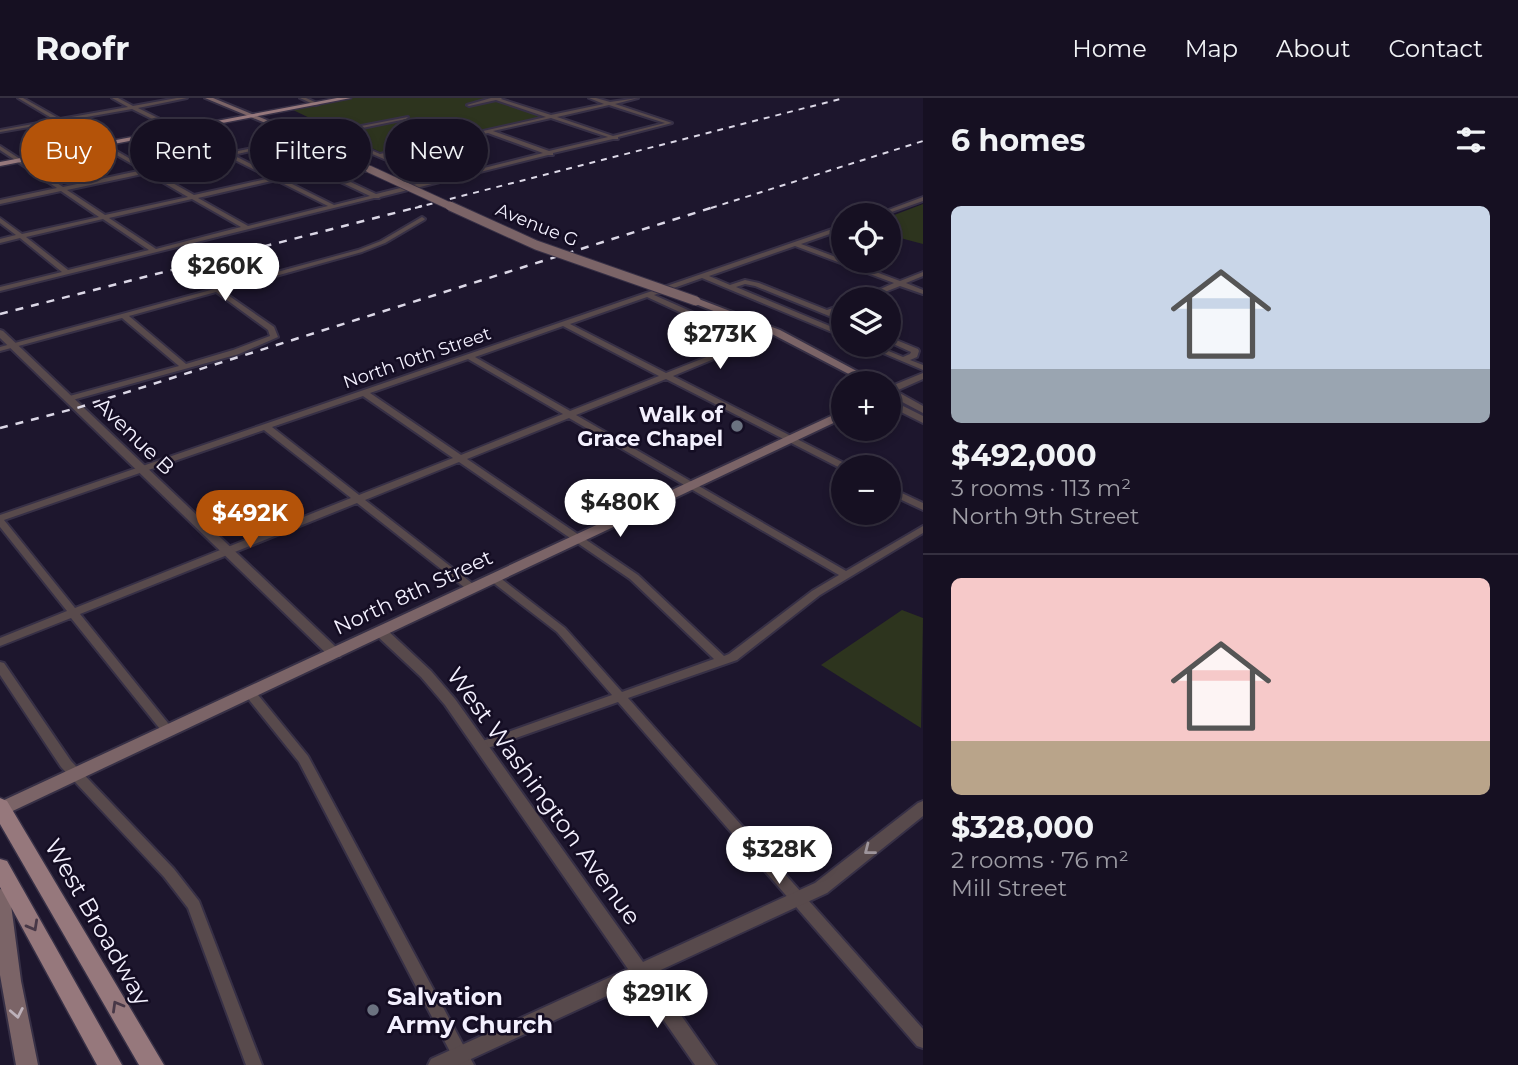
<!DOCTYPE html>
<html lang="en">
<head>
<meta charset="utf-8">
<style>
  body { margin:0; font-family:Montserrat,sans-serif; background:#1f192a; color:#f1f3f6; height:100vh; display:flex; flex-direction:column; font-size:26px; white-space:nowrap }
  * { box-sizing:border-box; margin:0 }
  p { font-size:23px; color:#9e9da5 }
  .icon { flex:none; width:38px; height:38px; fill:none; stroke:currentColor; stroke-width:2; stroke-linecap:round; stroke-linejoin:round }
  .map { position:relative; flex:1; overflow:hidden }
  .panel { display:flex; flex-direction:column; background:#161022; width:595px }
  .panel>* { flex:none }
  .banner { position:absolute; left:21px; top:21px; width:665px; height:63px; display:flex; gap:14px }
  .controls { position:absolute; left:831px; top:105px; display:grid; gap:14px }
  .controls a { display:grid; place-items:center; width:70px; height:70px; border-radius:50%; background:#161022; box-shadow:0 4px 10px #0003,0 0 0 2px #353040; font-size:35px }
  .price { position:absolute; translate:-50% -60px; padding:0 16px; border-radius:24px; background:#fff; color:#222; font-size:23px; line-height:46px; filter:drop-shadow(0 2px 4px #0008) }
  .price::after { content:''; position:absolute; left:50%; top:42px; width:21px; height:16px; margin-left:-10px; background:inherit; clip-path:polygon(0 0,100% 0,50% 100%) }
  .price.active { background:#b45309; color:#fff }
  ul { padding:0; list-style:none }
  li { display:grid; align-content:center; gap:14px; height:371px; padding:0 28px }
  li+li { border-top:2px solid #353040 }
  li span { display:grid; place-items:center; height:217px; border-radius:10px; color:#555 }
  li>.icon { margin-inline-start:auto }
  span .icon { width:126px; height:126px; fill:#fffc; stroke-width:1 }
  li b { font-size:30px }
  h2 { display:flex; justify-content:space-between; align-items:center; height:84px; padding:0 28px; font-size:30px }
  .pill { padding:0 24px; border-radius:32px; background:#161022; box-shadow:0 4px 10px #0003,0 0 0 2px #353040; font-size:24px; line-height:63px }
  .pill.active { background:#b45309; color:#fff }
  header { display:flex; align-items:center; gap:42px; box-sizing:border-box; height:98px; padding:0 35px; background:#161022; border-bottom:2px solid #353040 }
  header strong { font-size:33px }
  nav { display:flex; gap:38px; margin-inline-start:auto; font-size:24px }
  main { display:flex; flex:1; min-height:0 }
  .map>svg:first-child { display:block }
  .green { fill:#2d341e }
  .lines { fill:none; stroke-linecap:round; stroke-linejoin:round }
  .minor-casing { stroke:#373046; stroke-width:4 }
  .tertiary-casing { stroke:#373046; stroke-width:4 }
  .secondary-casing { stroke:#373046; stroke-width:4 }
  .primary-casing { stroke:#373046; stroke-width:3 }
  .minor { fill:#584a4c; fill-rule:evenodd }
  .tertiary { fill:#584a4c; fill-rule:evenodd }
  .secondary { fill:#7b6467; fill-rule:evenodd }
  .primary { fill:#96787c; fill-rule:evenodd }
  .rail-far1 { stroke:#dbd7e6; stroke-width:2; stroke-dasharray:6 6; stroke-linecap:butt }
  .rail { stroke:#dbd7e6; stroke-width:2.5; stroke-dasharray:8 8; stroke-linecap:butt }
  .secondary-bridge-far1-casing { stroke:#373046; stroke-width:9; stroke-linecap:butt }
  .secondary-bridge-casing { stroke:#373046; stroke-width:11; stroke-linecap:butt }
  .secondary-bridge-far1 { stroke:#7b6467; stroke-width:7 }
  .secondary-bridge { stroke:#7b6467; stroke-width:9 }
  .oneway { stroke:#9e959c }
  .oneway2 { stroke:#483847 }
  .oneway3 { stroke:#bdb1ba }
  .worship-dot { fill:#6b7280; stroke:#140d23; stroke-width:2.5 }
  .labels { text-anchor:middle; dominant-baseline:central; stroke-width:5; stroke-linejoin:round; paint-order:stroke }
  .far-street-label { font-size:18px; fill:#f3f0fe; stroke:#140d23 }
  .poi-label { font-size:21px; font-weight:bold; fill:#f3f0fe; stroke:#140d23; text-anchor:end }
  .street-label { font-size:21px; fill:#f3f0fe; stroke:#140d23 }
  .near-street-label { font-size:24px; fill:#f3f0fe; stroke:#140d23 }
  .near-poi-label { font-size:24px; font-weight:bold; fill:#f3f0fe; stroke:#140d23; text-anchor:start }
</style>
</head>
<body>
<header>
<strong>Roofr</strong>
<nav><a>Home</a><a>Map</a><a>About</a><a>Contact</a></nav>
</header>
<main>
<div class="map">
<svg width="923" height="967" viewBox="0 0 923 967">
  <rect width="100%" height="100%" fill="#1d162d"/>
  <g class="green">
    <polygon points="350,0 493,0 547,18 382,55 291,11"/>
    <polygon points="923,106 923,146 889,137 889,119"/>
    <polygon points="902,512 923,520 921,630 821,567"/>
  </g>
  <g class="lines">
    <defs>
      <g id="minor">
        <path d="M18,0H23L60,21L128,9L112,0H118L133,8L177,0H187L138,10L228,55L298,41V43L274,48L376,96L433,82L328,37L306,42L304,39L408,19L406,21L333,36L380,56L546,19L496,2L469,8L467,7L491,0H502L501,1L551,17L604,6L589,0H596L610,4L638,0L615,6L672,25L618,39V41H613L553,55V57H548L380,99L379,100H374L0,193V189L62,174L20,140L0,145V141L16,137L0,125V120L22,136L99,119L61,93L0,106V102L57,90L0,52V48L63,89L143,72L58,24L0,34V32L55,22ZM609,7L665,25L613,38L557,19ZM132,11L223,56L148,71L64,23ZM551,20L608,39L549,53L493,33ZM488,35L543,55L480,71L425,48ZM268,49L313,71L277,79L233,57ZM420,50L474,72L439,81L384,58ZM227,58L271,80L194,97L153,74ZM317,73L370,98L334,107L282,81ZM147,75L188,99L105,117L67,92ZM276,82L328,108L248,128L198,100ZM192,101L241,129L156,151L109,120ZM103,121L149,152L68,172L26,139Z"/>
        <polygon points="300,0 306,0 319,6 315,7"/>
        <polygon points="923,99 923,103 883,117 875,117"/>
        <path d="M422,119L425,121L424,122L385,145L362,154L222,193L274,229L278,239L239,256L69,303H66V299L179,268L122,220L0,253V249L358,152L381,143ZM216,194L268,232L270,238L233,252L186,266L129,218Z"/>
        <path d="M844,127V131L801,146L900,183L923,174V178L906,185L923,192V196L900,188L867,201H858L894,185L795,148L709,178L730,187L745,182L759,185L827,212L844,206V211L833,215L844,219V224L755,188L745,186L736,189L844,234V239L702,180L654,197L744,237L750,246L673,278L848,367L849,369L842,371L666,281L576,317L846,473L923,428V435L820,497L737,562L628,600L923,931V950L917,948L618,604L485,651L481,652L477,651L475,648L477,645L612,597L557,534L491,483L490,481L491,479H499L565,530L622,594L714,561L630,481L459,364L365,402L477,489L478,491L477,493H469L357,405L80,516L172,630L174,633L172,636H164L71,520L0,548V540L67,513L0,429V417ZM647,199L738,241L742,245L666,275L570,226ZM563,228L659,278L570,313L475,259ZM468,261L563,316L461,357L370,295ZM363,298L453,360L359,397L272,329ZM569,320L839,477L812,493L729,556L724,558L638,477L467,361ZM264,332L351,400L75,510L4,422Z"/>
        <polygon points="889,239 918,251 919,253 917,259 910,262 923,267 923,272 864,247 874,247 903,259 910,256 911,254 889,244"/>
        <polygon points="889,389 923,405 923,412 889,396"/>
        <polygon points="0,564 4,565 71,663 174,771 199,803 262,967 246,967 188,810 164,779 61,669 0,577"/>
        <polygon points="250,591 254,592 308,658 474,967 457,967 299,664 246,598 244,595 246,592"/>
      </g>
      <g id="tertiary">
        <polygon points="0,232 3,233 340,553 342,556 340,559 330,559 0,240"/>
        <polygon points="923,275 923,281 896,293 923,308 923,315 889,297 889,289"/>
        <polygon points="889,301 923,318 923,325 889,308"/>
        <polygon points="381,530 386,531 431,573 455,601 643,864 815,785 918,705 923,703 923,718 827,795 652,876 716,967 695,967 637,884 458,967 428,967 431,961 628,871 445,607 421,579 376,537 375,534 376,531"/>
      </g>
      <g id="secondary">
        <polygon points="205,0 213,0 320,44 373,71 366,73 316,46"/>
        <polygon points="696,200 780,232 879,285 866,285 772,236 693,205 691,203"/>
        <polygon points="844,312 844,320 0,719 0,704"/>
        <polygon points="0,791 7,793 10,799 21,883 38,967 16,967 0,877"/>
      </g>
      <g id="primary">
        <polygon points="337,0 351,0 0,68 0,64"/>
        <polygon points="0,700 7,703 164,967 139,967 0,726"/>
        <polygon points="0,761 7,763 122,967 97,967 0,789"/>
      </g>
    </defs>
    <use href="#minor" class="minor-casing"/>
    <use href="#tertiary" class="tertiary-casing"/>
    <use href="#secondary" class="secondary-casing"/>
    <use href="#primary" class="primary-casing"/>
    <use href="#minor" class="minor"/>
    <use href="#tertiary" class="tertiary"/>
    <use href="#secondary" class="secondary"/>
    <use href="#primary" class="primary"/>
    <g class="rail-far1">
      <polyline points="415,110 844,0"/>
      <polyline points="711,110 923,43"/>
    </g>
    <g class="rail">
      <polyline points="0,216 422,108"/>
      <polyline points="0,330 77,310 717,108"/>
    </g>
    <defs>
      <polyline id="secondary-bridge-far1" points="369,71 454,110"/>
      <polyline id="secondary-bridge" points="450,108 536,147 696,203"/>
    </defs>
    <use href="#secondary-bridge-far1" class="secondary-bridge-far1-casing"/>
    <use href="#secondary-bridge" class="secondary-bridge-casing"/>
    <use href="#secondary-bridge-far1" class="secondary-bridge-far1"/>
    <use href="#secondary-bridge" class="secondary-bridge"/>
  </g>
  <defs><path id="oneway-chevron" d="M-2-3.5L2.5 0L-2 3.5" fill="none" stroke-width="1.6" stroke-linecap="round" stroke-linejoin="round" transform="scale(1.75)"/></defs>
  <use class="oneway" href="#oneway-chevron" transform="translate(869 752) rotate(142)"/>
  <g class="oneway2">
    <use href="#oneway-chevron" transform="translate(33 828) rotate(61)"/>
    <use href="#oneway-chevron" transform="translate(117 908) rotate(-120)"/>
  </g>
  <use class="oneway3" href="#oneway-chevron" transform="translate(17 915) rotate(79)"/>
  <g class="worship-dot">
    <circle cx="737" cy="328" r="7"/>
    <circle cx="373" cy="912" r="7"/>
  </g>
  <g class="labels">
    <g class="far-street-label">
      <text transform="translate(537 127) rotate(22)">Avenue G</text>
      <text transform="translate(417 260) rotate(-19)">North 10th Street</text>
    </g>
    <g class="poi-label">
      <text x="723" y="316">Walk of<tspan x="723" dy="24">Grace Chapel</tspan></text>
    </g>
    <g class="street-label">
      <text transform="translate(135 338) rotate(44)">Avenue B</text>
      <text transform="translate(413 494) rotate(-25)">North 8th Street</text>
    </g>
    <g class="near-street-label">
      <text transform="translate(544 698) rotate(54)">West Washington Avenue</text>
      <text transform="translate(98 824) rotate(60)">West Broadway</text>
    </g>
    <g class="near-poi-label">
      <text x="387" y="898">Salvation<tspan x="387" dy="28">Army Church</tspan></text>
    </g>
  </g>
</svg>
<div class="controls">
<a><svg class="icon" aria-label="locate" viewBox="0 0 24 24"><circle cx="12" cy="12" r="6"/><path d="M12 2v4M12 18v4M2 12h4M18 12h4"/></svg></a>
<a><svg class="icon" aria-label="layers" viewBox="0 0 24 24"><path d="M12 4l9 5-9 5-9-5zM3 14l9 5 9-5"/></svg></a>
<a>+</a>
<a>−</a>
</div>
<b class="price" style="left:225px;top:205px">$260K</b>
<b class="price" style="left:720px;top:273px">$273K</b>
<b class="price" style="left:620px;top:441px">$480K</b>
<b class="price active" style="left:250px;top:452px">$492K</b>
<b class="price" style="left:779px;top:788px">$328K</b>
<b class="price" style="left:657px;top:932px">$291K</b>
<div class="banner">
<a class="pill active">Buy</a>
<a class="pill">Rent</a>
<a class="pill">Filters</a>
<a class="pill">New</a>
</div>
</div>
<section class="panel">
<h2>6 homes<svg class="icon" aria-label="filters" viewBox="0 0 24 24"><path d="M4 7h16M4 17h16"/><circle cx="9" cy="7" r="2"/><circle cx="15" cy="17" r="2"/></svg></h2>
<ul>
<li><span style="background:linear-gradient(#c9d6e8 75%,#9aa5b1 0)"><svg class="icon" aria-label="home" viewBox="0 0 24 24"><path d="M3 11l9-7 9 7M6 9v11h12V9"/></svg></span><div><b>$492,000</b><p>3 rooms · 113 m²</p><p>North 9th Street</p></div></li>
<li><span style="background:linear-gradient(#f6c9c9 75%,#b9a48a 0)"><svg class="icon" aria-label="home" viewBox="0 0 24 24"><path d="M3 11l9-7 9 7M6 9v11h12V9"/></svg></span><div><b>$328,000</b><p>2 rooms · 76 m²</p><p>Mill Street</p></div></li>
</ul>
</section>
</main>
</body>
</html>
